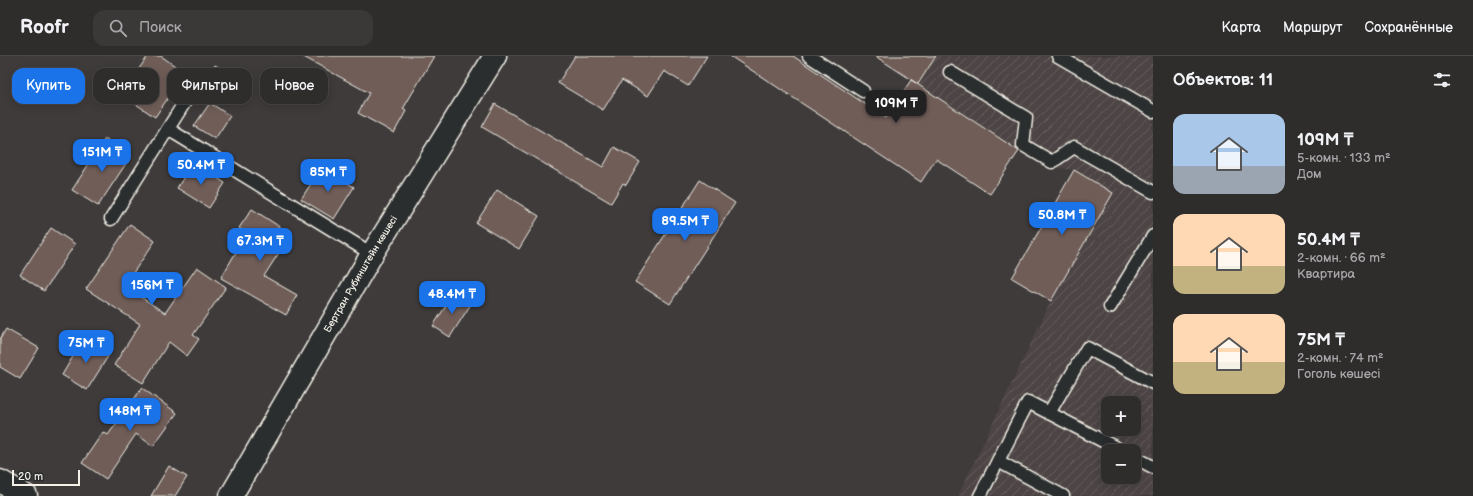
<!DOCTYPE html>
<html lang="ru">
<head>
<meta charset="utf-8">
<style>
  body { margin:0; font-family:"Balsamiq Sans",sans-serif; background:#3b3838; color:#f1f3f6; height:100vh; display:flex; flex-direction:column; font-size:15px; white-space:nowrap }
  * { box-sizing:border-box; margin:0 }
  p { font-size:13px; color:#a7a7a9 }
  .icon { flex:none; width:22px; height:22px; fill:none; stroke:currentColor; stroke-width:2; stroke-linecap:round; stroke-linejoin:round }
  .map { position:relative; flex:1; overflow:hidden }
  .drawer { display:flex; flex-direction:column; background:#2f2c2c; width:320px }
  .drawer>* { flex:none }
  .banner { position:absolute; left:12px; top:12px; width:380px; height:36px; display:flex; gap:8px }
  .tools { position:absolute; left:1101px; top:340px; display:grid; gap:8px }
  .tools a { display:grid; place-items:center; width:40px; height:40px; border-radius:8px; background:#2f2c2c; box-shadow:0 2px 10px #0003,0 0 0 1px #4a4848; font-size:20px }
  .scale { position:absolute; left:12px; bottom:10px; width:68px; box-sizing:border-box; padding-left:4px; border:2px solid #f4f1e8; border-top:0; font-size:11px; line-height:14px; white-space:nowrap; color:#f4f1e8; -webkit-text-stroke:3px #2a2d2e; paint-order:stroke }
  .price { position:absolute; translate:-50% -34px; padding:0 9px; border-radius:8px; background:#1a73e8; color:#fff; font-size:13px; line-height:26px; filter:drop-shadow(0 1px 2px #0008) }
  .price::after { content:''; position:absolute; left:50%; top:24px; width:12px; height:9px; margin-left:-6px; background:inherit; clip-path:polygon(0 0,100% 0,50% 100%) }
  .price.current { background:#222; color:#fff }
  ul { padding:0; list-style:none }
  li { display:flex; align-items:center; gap:12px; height:100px; padding:0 20px }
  li span { display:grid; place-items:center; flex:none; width:112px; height:80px; border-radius:12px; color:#555 }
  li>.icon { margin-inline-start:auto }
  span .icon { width:48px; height:48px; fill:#fffc; stroke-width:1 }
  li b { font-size:17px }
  h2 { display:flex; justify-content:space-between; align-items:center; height:48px; padding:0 20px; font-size:17px }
  .pill { padding:0 14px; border-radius:12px; background:#2f2c2c; box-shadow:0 2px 10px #0003,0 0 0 1px #4a4848; font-size:14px; line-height:36px }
  .pill.current { background:#1a73e8; color:#fff }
  header { display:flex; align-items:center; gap:24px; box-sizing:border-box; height:56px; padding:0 20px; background:#2f2c2c; border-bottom:1px solid #4a4848 }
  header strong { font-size:19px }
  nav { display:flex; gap:22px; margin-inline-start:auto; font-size:14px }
  .search { width:280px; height:36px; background:#3b3838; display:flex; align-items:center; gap:10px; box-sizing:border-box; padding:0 14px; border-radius:12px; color:#a7a7a9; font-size:15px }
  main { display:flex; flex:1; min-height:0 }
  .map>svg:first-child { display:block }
  .industrial { fill:url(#industrial-furrows); fill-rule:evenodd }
  .building { fill:#6f5d59; stroke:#f4f1e8 }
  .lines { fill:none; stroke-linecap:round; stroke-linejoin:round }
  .lane-casing { stroke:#f4f1e8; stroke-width:15 }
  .street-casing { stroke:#f4f1e8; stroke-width:25 }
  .lane { stroke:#2a2d2e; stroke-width:12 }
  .street { stroke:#2a2d2e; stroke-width:22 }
  .labels { text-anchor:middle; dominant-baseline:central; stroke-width:3.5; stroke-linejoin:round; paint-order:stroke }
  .street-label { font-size:10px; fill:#f4f1e8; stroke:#2a2d2e }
</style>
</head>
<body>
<header>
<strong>Roofr</strong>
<div class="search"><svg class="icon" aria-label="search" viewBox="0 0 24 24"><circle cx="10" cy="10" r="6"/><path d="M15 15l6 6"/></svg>Поиск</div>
<nav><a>Карта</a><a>Маршрут</a><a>Сохранённые</a></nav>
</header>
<main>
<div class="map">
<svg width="1153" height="440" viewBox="0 0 1153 440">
  <defs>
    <pattern id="industrial-furrows" width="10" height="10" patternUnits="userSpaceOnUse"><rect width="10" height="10" fill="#4d4544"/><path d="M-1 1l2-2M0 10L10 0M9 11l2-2" fill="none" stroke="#67605f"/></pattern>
  </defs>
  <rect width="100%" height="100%" fill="#3f3b3b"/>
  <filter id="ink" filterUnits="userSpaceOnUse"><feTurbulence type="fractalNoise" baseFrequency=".025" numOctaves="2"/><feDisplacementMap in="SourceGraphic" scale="8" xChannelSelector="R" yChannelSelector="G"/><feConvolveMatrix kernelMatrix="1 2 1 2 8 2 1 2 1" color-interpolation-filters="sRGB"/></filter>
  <g filter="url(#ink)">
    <path class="industrial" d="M936,0H1153V440H958L1051,245L1113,137L1074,114L1042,109L918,28ZM1108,347H1134V373H1108ZM1108,395H1134V421H1108Z"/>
    <g class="building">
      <polygon points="148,0 161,0 185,17 155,61 121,38"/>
      <polygon points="302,0 434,0 403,53 406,55 394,77 358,57 369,37"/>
      <polygon points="575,0 707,0 688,30 664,15 648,40 622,24 603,54 558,27"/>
      <polygon points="730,0 793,0 886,62 911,24 1019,95 990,138 936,103 921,126"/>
      <polygon points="875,0 936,0 918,28"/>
      <polygon points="215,9 235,21 224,40 204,28"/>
      <polygon points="210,47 230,60 215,83 194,70"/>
      <polygon points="495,48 603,111 614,91 640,106 626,129 623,127 611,147 482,71"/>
      <polygon points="105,83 131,100 98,150 72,134"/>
      <polygon points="193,107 225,127 209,152 177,132"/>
      <polygon points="322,111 354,131 334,163 301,143"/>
      <polygon points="1074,114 1113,137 1051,245 1012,222"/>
      <polygon points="700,124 735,147 670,248 635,226"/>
      <polygon points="497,134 539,160 519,193 476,167"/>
      <polygon points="252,153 291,178 264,220 297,239 286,259 221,222 247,177 239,172"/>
      <polygon points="130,168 155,185 124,230 165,257 197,211 226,231 193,279 199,283 187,300 169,286 143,327 114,309 140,268 86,233"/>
      <polygon points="51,172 75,188 44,235 20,219"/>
      <polygon points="454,237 471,248 450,281 433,270"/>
      <polygon points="6,273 39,292 20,323 0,311 0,283"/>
      <polygon points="84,282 110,297 87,334 62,319"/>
      <polygon points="142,332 177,357 153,390 136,378 106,423 82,407 103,376 108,379"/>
      <polygon points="169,410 187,421 175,440 151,440"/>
    </g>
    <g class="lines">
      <defs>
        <g id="lane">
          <polyline points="809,0 863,35"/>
          <polyline points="1058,0 1153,55"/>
          <polyline points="950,16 1026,62 1023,89 1052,106 1074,91 1153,136"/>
          <polyline points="168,73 372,198"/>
          <polyline points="111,163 193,33"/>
          <polyline points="1110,251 1153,180"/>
          <polyline points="1049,357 1087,292 1153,327"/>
          <polyline points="1134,401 1153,411"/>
          <polyline points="998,405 1063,440"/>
          <polyline points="980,440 1028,346 1122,395"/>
        </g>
        <g id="street">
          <polyline points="0,425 26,440"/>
          <path id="s1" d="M231,440L372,198L495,0"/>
        </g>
      </defs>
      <use href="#lane" class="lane-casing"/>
      <use href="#street" class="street-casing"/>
      <use href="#lane" class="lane"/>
      <use href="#street" class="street"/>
    </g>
  </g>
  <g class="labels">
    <g class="street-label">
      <text stroke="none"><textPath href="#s1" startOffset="257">Бертран Рубинштейн көшесі</textPath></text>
    </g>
  </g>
</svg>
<div class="tools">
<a>+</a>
<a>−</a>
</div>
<div class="scale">20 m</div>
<b class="price current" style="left:896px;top:68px">109M ₸</b>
<b class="price" style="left:102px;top:117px">151M ₸</b>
<b class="price" style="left:201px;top:130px">50.4M ₸</b>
<b class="price" style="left:328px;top:137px">85M ₸</b>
<b class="price" style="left:1062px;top:180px">50.8M ₸</b>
<b class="price" style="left:685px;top:186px">89.5M ₸</b>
<b class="price" style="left:260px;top:206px">67.3M ₸</b>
<b class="price" style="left:152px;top:250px">156M ₸</b>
<b class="price" style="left:452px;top:259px">48.4M ₸</b>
<b class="price" style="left:86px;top:308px">75M ₸</b>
<b class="price" style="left:130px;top:376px">148M ₸</b>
<div class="banner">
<a class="pill current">Купить</a>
<a class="pill">Снять</a>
<a class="pill">Фильтры</a>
<a class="pill">Новое</a>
</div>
</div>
<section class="drawer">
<h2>Объектов: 11<svg class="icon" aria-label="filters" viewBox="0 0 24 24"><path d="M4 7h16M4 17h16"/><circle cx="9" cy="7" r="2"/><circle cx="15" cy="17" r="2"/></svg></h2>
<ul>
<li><span style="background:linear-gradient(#a9c7e8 65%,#9aa5b1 0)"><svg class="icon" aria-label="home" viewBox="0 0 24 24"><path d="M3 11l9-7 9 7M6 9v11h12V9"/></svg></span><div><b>109M ₸</b><p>5-комн. · 133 m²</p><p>Дом</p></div></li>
<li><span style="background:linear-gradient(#ffd9b3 65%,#c2b280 0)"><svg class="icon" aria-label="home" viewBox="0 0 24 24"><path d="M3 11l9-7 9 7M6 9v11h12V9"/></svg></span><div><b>50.4M ₸</b><p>2-комн. · 66 m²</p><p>Квартира</p></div></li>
<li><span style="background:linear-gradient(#ffd9b3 60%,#c2b280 0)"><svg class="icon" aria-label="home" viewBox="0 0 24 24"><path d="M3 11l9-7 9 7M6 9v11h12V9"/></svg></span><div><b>75M ₸</b><p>2-комн. · 74 m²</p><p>Гоголь көшесі</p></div></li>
</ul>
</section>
</main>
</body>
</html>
